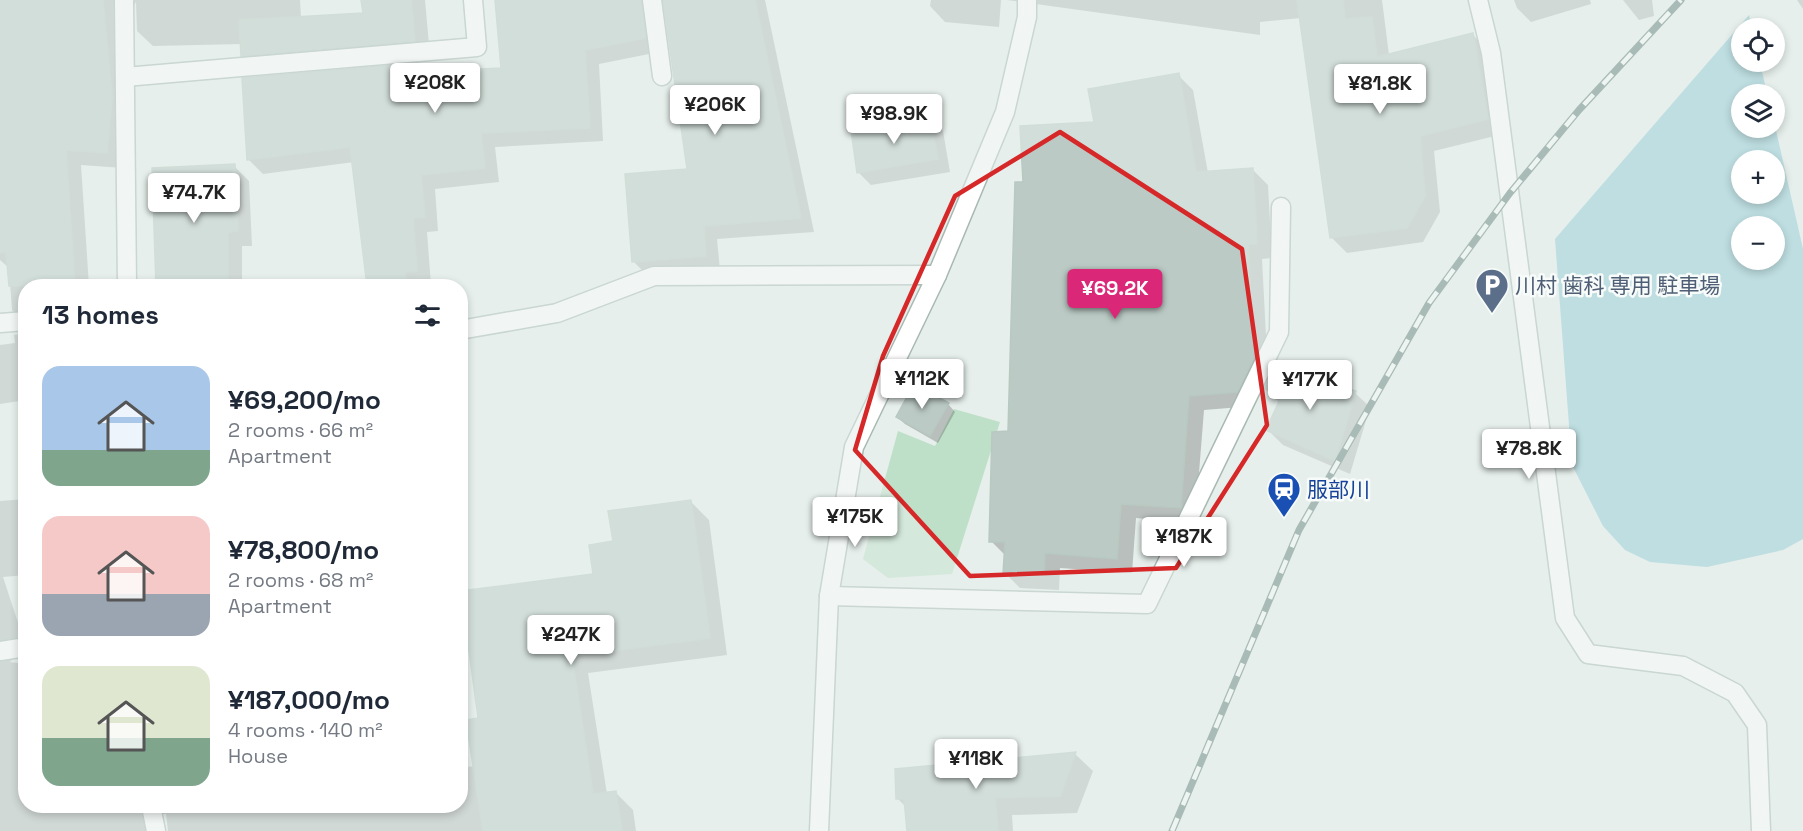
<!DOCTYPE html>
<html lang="en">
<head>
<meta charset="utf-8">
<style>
  body { margin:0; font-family:"Space Grotesk","Noto Sans JP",sans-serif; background:#f2f2f3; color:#1f2937; height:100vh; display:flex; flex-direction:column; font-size:22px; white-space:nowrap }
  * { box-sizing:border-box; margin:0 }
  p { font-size:20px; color:#747a83 }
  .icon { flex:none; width:33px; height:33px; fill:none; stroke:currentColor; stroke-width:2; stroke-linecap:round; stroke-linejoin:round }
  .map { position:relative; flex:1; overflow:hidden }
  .panel { position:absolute; left:18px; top:279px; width:450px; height:534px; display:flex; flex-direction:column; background:#fff; border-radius:24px; box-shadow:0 3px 9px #0003 }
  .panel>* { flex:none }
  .buttons { position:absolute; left:1731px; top:18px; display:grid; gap:12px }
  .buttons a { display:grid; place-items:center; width:54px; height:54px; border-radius:50%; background:#fff; box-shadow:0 3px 9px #0003; font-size:30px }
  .price { position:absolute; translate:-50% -51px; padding:0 14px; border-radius:6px; background:#fff; color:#222; font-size:20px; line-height:39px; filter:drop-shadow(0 2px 3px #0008) }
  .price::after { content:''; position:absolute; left:50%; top:36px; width:18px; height:14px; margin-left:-9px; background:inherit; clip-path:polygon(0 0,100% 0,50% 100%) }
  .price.selected { background:#db2777; color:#fff }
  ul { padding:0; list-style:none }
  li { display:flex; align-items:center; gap:18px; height:150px; padding:0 24px }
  li span { display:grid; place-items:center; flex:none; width:168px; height:120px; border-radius:18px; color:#555 }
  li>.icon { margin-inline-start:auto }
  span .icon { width:72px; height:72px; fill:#fffc; stroke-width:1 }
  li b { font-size:26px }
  h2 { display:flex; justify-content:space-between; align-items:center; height:72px; padding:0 24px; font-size:26px }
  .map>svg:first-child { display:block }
  .green { fill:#bfe0c8 }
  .water { fill:#8ec9d4; fill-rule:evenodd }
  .shadow { fill:#0003 }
  .building { fill:#bbcac4; stroke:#b8c9c2; stroke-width:1.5 }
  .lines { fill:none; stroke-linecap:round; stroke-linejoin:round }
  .service-casing { stroke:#a8b8b2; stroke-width:21 }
  .minor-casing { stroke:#a8b8b2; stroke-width:21 }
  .service { stroke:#fff; stroke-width:18 }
  .minor { stroke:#fff; stroke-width:18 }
  .rail-casing { stroke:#5f7d75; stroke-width:7 }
  .rail { stroke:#f7fbf9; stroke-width:4.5; stroke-dasharray:14; stroke-linecap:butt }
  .marked { fill:none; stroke:#d62828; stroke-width:4.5; stroke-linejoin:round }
  .labels { text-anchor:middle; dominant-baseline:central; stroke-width:5; stroke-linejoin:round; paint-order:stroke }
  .service-label { font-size:21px; fill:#4e5e75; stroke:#f7fbf9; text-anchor:start }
  .transit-label { font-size:21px; fill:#164399; stroke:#f7fbf9; text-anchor:start }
</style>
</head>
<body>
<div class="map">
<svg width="1803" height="831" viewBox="0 0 1803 831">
  <rect width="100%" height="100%" fill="#e6efeb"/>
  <polygon class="green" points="954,409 1000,422 952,574 888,578 863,559 898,431 935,446"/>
  <path class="water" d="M1749,15L1752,28H1742V62H1760L1767,94H1742V128L1775,126L1803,249V539L1783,550L1707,567L1650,562L1625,550L1603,526L1572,465L1555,239ZM1742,160H1774V194H1742ZM1742,226H1774V260H1742Z"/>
  <g class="shadow">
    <polygon points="0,0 300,0 301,18 364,15 363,0 425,0 430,56 258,71 242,55 242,44 153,46 137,31 136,2 128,16 123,168 81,165 89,286 26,286 26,323 12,310 9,268 0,260"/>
    <polygon points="497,0 765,0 814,232 717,239 720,270 648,276 633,261 688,170 665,3 659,6 659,52 599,64 603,141 495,147 499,182 435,189 438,231 427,232 431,285 368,286 354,162 263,174 249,160 416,65 424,73 502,69"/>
    <polygon points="931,0 1001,0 999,27 945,22 930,6"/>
    <polygon points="1007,0 1382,0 1389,55 1473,35 1488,50 1503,134 1434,151 1440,212 1423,242 1347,253 1331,237 1301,18 1260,22 1260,35"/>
    <polygon points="1514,0 1590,0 1591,4 1531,22 1517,8"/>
    <polygon points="1623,0 1652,0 1654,16 1639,20"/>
    <polygon points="1797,0 1803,0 1803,9"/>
    <polygon points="1178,75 1193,90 1208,173 1253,170 1268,185 1272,258 1262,259 1268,374 1253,406 1204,410 1195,523 1136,518 1132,573 1060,568 1059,590 1020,588 1005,573 1006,556 991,541 1009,432 1024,184 1095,123"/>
    <polygon points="930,118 943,131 950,172 871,185 858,172"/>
    <polygon points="234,166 249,181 252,246 242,246 242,286 157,286 154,169"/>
    <polygon points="26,333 26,400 0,404 0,345 15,343 14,335"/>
    <polygon points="1276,367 1355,393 1370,407 1350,474 1283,445 1268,430 1280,403 1265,389"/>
    <polygon points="948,404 955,412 938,443 905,424 897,417"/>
    <polygon points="26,499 26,575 3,577 26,647 10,662 26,664 26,806 460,806 460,768 475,766 480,719 595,575 615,543 691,502 709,520 727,655 588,673 607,794 615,792 633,810 636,831 168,831 166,814 162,814 158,831 0,831 0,501"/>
    <polygon points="1075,754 1093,771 1077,813 1012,815 1013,831 909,831 906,807 898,799 896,770"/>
  </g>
  <g class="building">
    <polygon points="0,0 103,0 112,97 107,153 66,150 75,286 9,286 6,252 0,253"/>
    <polygon points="361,0 411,0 415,41 241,56 239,20 363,13"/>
    <polygon points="495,0 641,0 646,38 585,50 590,128 481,133 485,168 421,175 425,217 413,218 417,271 405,272 406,286 367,286 350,147 247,160 242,78 417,63 418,72 501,68"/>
    <polygon points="663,0 755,0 801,218 704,226 706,256 632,262 625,174 687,169"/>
    <polygon points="1297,0 1343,0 1345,19 1372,17 1377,57 1473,33 1488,119 1420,136 1425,196 1407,228 1330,238"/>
    <polygon points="1179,73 1196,172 1253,168 1257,244 1248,244 1254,358 1238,392 1189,396 1181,508 1121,504 1117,559 1045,553 1044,576 1003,574 1005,542 989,542 992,432 1008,431 1015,182 1023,182 1020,126 1094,122 1088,89"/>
    <polygon points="930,116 938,159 857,173 851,130"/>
    <polygon points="235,164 238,231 228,232 228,286 156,286 152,168"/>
    <polygon points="1275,365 1356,391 1335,461 1266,430 1285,388 1264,389"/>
    <polygon points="914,384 949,403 930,436 896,417"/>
    <polygon points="691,500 710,638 572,656 593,794 616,791 622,831 483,831 466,720 478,718 461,591 593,574 589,545 613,541 608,511"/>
    <polygon points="1076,752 1060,796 995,798 998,831 907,831 904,799 896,799 895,769"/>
  </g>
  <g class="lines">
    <defs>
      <polyline id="service" points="0,651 26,647"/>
      <g id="minor">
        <polyline points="124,0 127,286"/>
        <polyline points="652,0 662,76"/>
        <polyline points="1478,0 1491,53 1565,618 1588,654 1683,666 1735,693 1757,725 1761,831"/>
        <polyline points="125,77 477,47 473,0"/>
        <polyline points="0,323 26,321"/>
        <polyline points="460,330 557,313 654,276 937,275"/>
        <polyline points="829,596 1147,604 1279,332 1281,207"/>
        <polyline points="151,806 156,831"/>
        <polyline points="819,831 829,596 854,447 937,275 1005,112 1027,17 1027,0"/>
      </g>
    </defs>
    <use href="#service" class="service-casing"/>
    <use href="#minor" class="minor-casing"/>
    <use href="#service" class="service"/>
    <use href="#minor" class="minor"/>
    <defs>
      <polyline id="rail" points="1172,831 1299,530 1429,303 1510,193 1579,110 1681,0"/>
    </defs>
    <use href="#rail" class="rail-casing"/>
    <use href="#rail" class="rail"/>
  </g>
  <path d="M0 0H1803V831H0ZM1060,132L1242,249L1267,425L1176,568L970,576L855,450L883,356L955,196Z" fill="#e6efeb" fill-opacity=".55" fill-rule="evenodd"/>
  <path class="marked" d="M1060,132L1242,249L1267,425L1176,568L970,576L855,450L883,356L955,196Z"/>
  <defs>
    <symbol id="parking-pin" viewBox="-11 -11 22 30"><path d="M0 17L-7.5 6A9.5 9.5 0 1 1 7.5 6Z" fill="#5c6f8a" stroke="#f7fbf9"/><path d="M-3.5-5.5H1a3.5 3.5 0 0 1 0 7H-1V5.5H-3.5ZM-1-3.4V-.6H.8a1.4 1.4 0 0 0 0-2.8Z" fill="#fff"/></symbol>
    <symbol id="station-pin" viewBox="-11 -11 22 30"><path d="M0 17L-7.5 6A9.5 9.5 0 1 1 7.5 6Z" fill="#1a4fb4" stroke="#f7fbf9"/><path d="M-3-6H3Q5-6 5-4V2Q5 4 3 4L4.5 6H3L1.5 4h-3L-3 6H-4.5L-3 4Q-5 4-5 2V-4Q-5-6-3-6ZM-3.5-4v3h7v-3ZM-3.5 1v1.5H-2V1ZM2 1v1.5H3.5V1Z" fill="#fff"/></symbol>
  </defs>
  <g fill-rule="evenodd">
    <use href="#parking-pin" x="1473" y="266" width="38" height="52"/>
    <use href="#station-pin" x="1265" y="470" width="38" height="52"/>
  </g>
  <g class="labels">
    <g class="service-label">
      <text x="1515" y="285">川村 歯科 専用 駐車場</text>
    </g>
    <g class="transit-label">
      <text x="1307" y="489">服部川</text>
    </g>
  </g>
</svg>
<div class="buttons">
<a><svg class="icon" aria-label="locate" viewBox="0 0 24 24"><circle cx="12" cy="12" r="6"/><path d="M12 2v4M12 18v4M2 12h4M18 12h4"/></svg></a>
<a><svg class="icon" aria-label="layers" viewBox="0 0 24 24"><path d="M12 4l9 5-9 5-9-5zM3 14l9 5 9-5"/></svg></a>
<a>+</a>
<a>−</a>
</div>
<b class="price" style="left:435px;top:114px">¥208K</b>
<b class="price" style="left:1380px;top:115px">¥81.8K</b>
<b class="price" style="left:715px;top:136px">¥206K</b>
<b class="price" style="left:894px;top:145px">¥98.9K</b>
<b class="price" style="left:194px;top:224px">¥74.7K</b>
<b class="price selected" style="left:1115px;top:320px">¥69.2K</b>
<b class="price" style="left:922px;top:410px">¥112K</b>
<b class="price" style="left:1310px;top:411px">¥177K</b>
<b class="price" style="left:1529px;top:480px">¥78.8K</b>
<b class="price" style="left:855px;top:548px">¥175K</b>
<b class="price" style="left:1184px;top:568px">¥187K</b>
<b class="price" style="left:571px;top:666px">¥247K</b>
<b class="price" style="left:976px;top:790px">¥118K</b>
<section class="panel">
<h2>13 homes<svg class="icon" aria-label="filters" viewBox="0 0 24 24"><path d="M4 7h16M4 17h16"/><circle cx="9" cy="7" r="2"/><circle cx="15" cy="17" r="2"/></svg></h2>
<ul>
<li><span style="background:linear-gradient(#a9c7e8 70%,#7fa58c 0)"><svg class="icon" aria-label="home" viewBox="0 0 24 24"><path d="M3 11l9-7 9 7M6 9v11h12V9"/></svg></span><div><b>¥69,200/mo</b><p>2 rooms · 66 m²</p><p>Apartment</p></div></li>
<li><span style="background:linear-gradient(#f6c9c9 65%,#9aa5b1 0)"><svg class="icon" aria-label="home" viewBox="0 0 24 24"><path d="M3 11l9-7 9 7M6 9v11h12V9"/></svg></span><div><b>¥78,800/mo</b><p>2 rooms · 68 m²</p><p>Apartment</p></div></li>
<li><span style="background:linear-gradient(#dfe7d0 60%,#7fa58c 0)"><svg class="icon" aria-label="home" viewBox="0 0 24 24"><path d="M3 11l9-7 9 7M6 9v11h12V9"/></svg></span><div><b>¥187,000/mo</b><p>4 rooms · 140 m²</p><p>House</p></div></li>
</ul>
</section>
</div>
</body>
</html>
